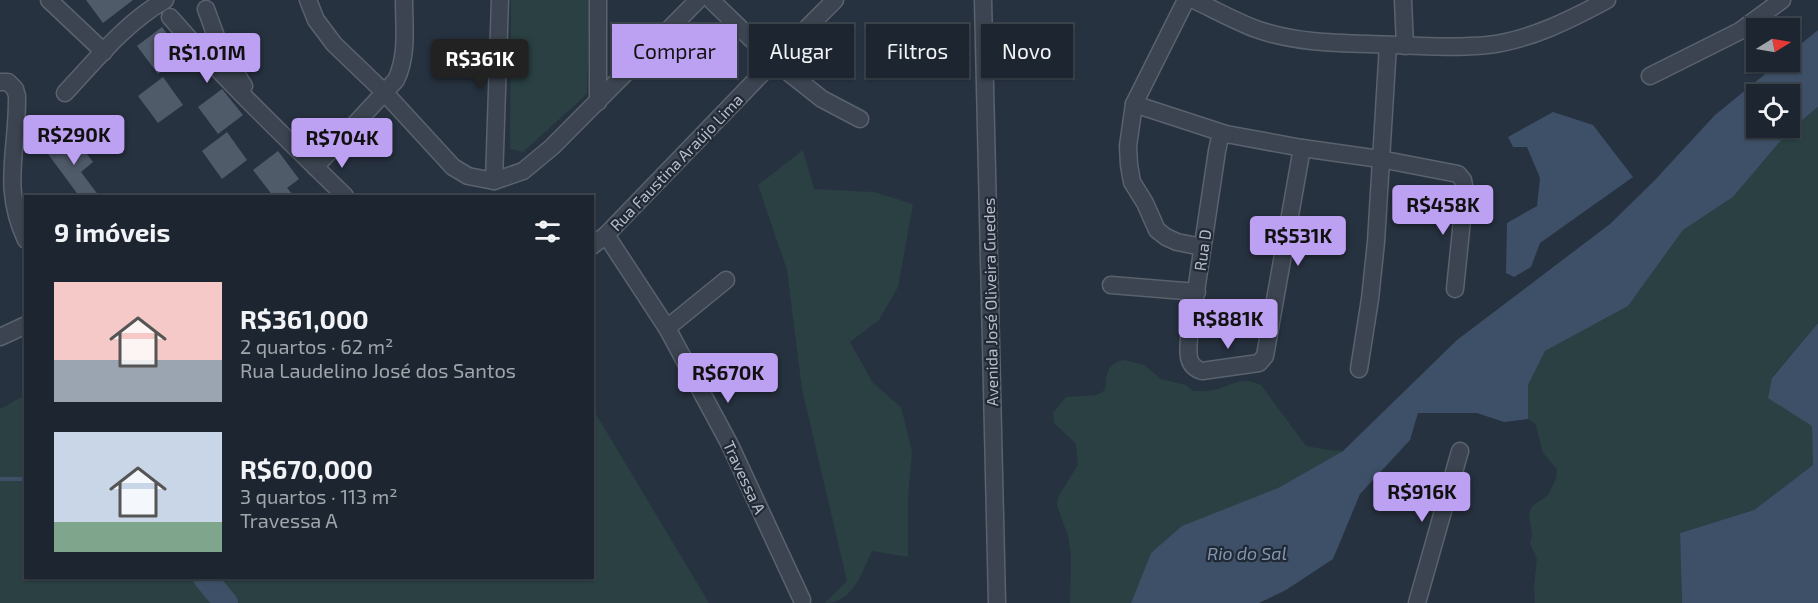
<!DOCTYPE html>
<html lang="pt">
<head>
<meta charset="utf-8">
<style>
  body { margin:0; font-family:"Exo 2",sans-serif; background:#2a323c; color:#f1f3f6; height:100vh; display:flex; flex-direction:column; font-size:22px; white-space:nowrap }
  * { box-sizing:border-box; margin:0 }
  p { font-size:20px; color:#a0a5ab }
  .icon { flex:none; width:33px; height:33px; fill:none; stroke:currentColor; stroke-width:2; stroke-linecap:round; stroke-linejoin:round }
  .map { position:relative; flex:1; overflow:hidden }
  .details { position:absolute; left:24px; top:195px; width:570px; height:384px; display:flex; flex-direction:column; background:#1d2630; border-radius:0px; box-shadow:0 2px 4px #0004,0 0 0 2px #3b434c }
  .details>* { flex:none }
  .hud { position:absolute; left:612px; top:24px; width:570px; height:54px; display:flex; gap:12px }
  .needle { width:39px; rotate:79deg }
  .buttons { position:absolute; left:1746px; top:18px; display:grid; gap:12px }
  .buttons a { display:grid; place-items:center; width:54px; height:54px; border-radius:0px; background:#1d2630; box-shadow:0 2px 4px #0004,0 0 0 2px #3b434c; font-size:30px }
  .price { position:absolute; translate:-50% -51px; padding:0 14px; border-radius:6px; background:#bca0f2; color:#111; font-size:20px; line-height:39px; filter:drop-shadow(0 2px 3px #0008) }
  .price::after { content:''; position:absolute; left:50%; top:36px; width:18px; height:14px; margin-left:-9px; background:inherit; clip-path:polygon(0 0,100% 0,50% 100%) }
  .price.selected { background:#222; color:#fff }
  ul { padding:0; list-style:none }
  li { display:flex; align-items:center; gap:18px; height:150px; padding:0 30px }
  li span { display:grid; place-items:center; flex:none; width:168px; height:120px; border-radius:0px; color:#555 }
  li>.icon { margin-inline-start:auto }
  span .icon { width:72px; height:72px; fill:#fffc; stroke-width:1 }
  li b { font-size:26px }
  h2 { display:flex; justify-content:space-between; align-items:center; height:72px; padding:0 30px; font-size:26px }
  .pill { padding:0 21px; border-radius:0px; background:#1d2630; box-shadow:0 2px 4px #0004,0 0 0 2px #3b434c; font-size:21px; line-height:54px }
  .pill.selected { background:#bca0f2; color:#111 }
  .map>svg:first-child { display:block }
  .green { fill:#2a4042 }
  .water { fill:#3e5067; fill-rule:evenodd }
  .lines { fill:none; stroke-linecap:round; stroke-linejoin:round }
  .stream { stroke:#3e5067; stroke-width:4 }
  .river { stroke:#3e5067; stroke-width:24 }
  .building { fill:#505b6a }
  .minor-casing { stroke:#59626d; stroke-width:19 }
  .minor { stroke:#3b4450; stroke-width:16 }
  .labels { text-anchor:middle; dominant-baseline:central; stroke-width:4.5; stroke-linejoin:round; paint-order:stroke }
  .street-label { font-size:16px; fill:#b8bfca; stroke:#202935 }
  .water-label { font-size:18px; font-style:italic; fill:#8196b0; stroke:#202935 }
</style>
</head>
<body>
<div class="map">
<svg width="1818" height="603" viewBox="0 0 1818 603">
  <rect width="100%" height="100%" fill="#273240"/>
  <g class="green">
    <polygon points="511,0 590,0 587,94 523,152 510,149"/>
    <polygon points="1818,107 1818,323 1772,377 1812,426 1813,465 1754,510 1680,533 1682,603 1535,603 1534,586 1537,559 1530,544 1532,535 1529,515 1532,506 1548,495 1556,479 1557,469 1543,453 1536,425 1528,419 1528,385 1545,351 1628,306 1683,230 1733,197 1789,131"/>
    <path d="M803,150L814,189L874,192L913,204L898,287L879,320L850,342L873,383L901,407L912,451L908,497V557L872,551C862,572 853,603 825,603L847,581L802,389L787,270L758,185Z"/>
    <path d="M1123,360L1144,365L1161,379L1186,385L1193,391C1199,391 1207,392 1213,390C1232,386 1240,375 1261,385L1306,446L1328,450L1343,451L1278,488L1151,553L1131,603H1070L1071,557L1068,536L1057,506L1058,497L1078,465L1076,444L1054,423L1053,413L1066,397L1097,395L1105,390C1107,374 1106,364 1123,360Z"/>
    <polygon points="25,395 26,578 592,578 593,409 709,603 0,603 0,409"/>
  </g>
  <g class="water">
    <path d="M1818,30V107L1789,131L1733,197L1683,230L1628,306L1545,351L1528,385V419L1504,422L1477,413H1418L1410,440L1360,494L1333,559L1286,590L1259,603H1131L1151,553L1182,526L1278,488L1343,451L1457,340L1610,224L1654,181L1715,115L1780,62H1790V53ZM1790,94V128H1756V94Z"/>
    <polygon points="1553,112 1593,125 1633,177 1540,243 1531,267 1514,277 1506,273 1507,223 1537,206 1540,178 1527,147 1513,147 1508,137"/>
    <polygon points="1818,323 1818,603 1682,603 1680,533 1754,510 1813,465 1812,426 1768,398 1772,378"/>
  </g>
  <g class="lines">
    <polyline class="stream" points="0,479 26,479"/>
    <polyline class="river" points="205,578 226,603"/>
  </g>
  <g class="building">
    <polygon points="86,0 133,0 103,23"/>
    <polygon points="162,27 183,55 158,74 137,46"/>
    <polygon points="163,77 183,105 158,123 138,96"/>
    <polygon points="222,89 243,115 218,134 198,107"/>
    <polygon points="227,132 247,160 222,179 202,151"/>
    <polygon points="73,135 93,162 81,172 99,196 79,196 48,154"/>
    <polygon points="278,151 299,179 287,188 294,196 273,196 253,170"/>
  </g>
  <g class="lines">
    <defs>
      <g id="minor">
        <polyline points="49,0 104,52"/>
        <polyline points="308,0 316,20 334,44 385,93 453,167 468,176 494,181 523,171 552,147 698,0"/>
        <polyline points="711,0 774,61 822,99 860,119"/>
        <polyline points="983,0 997,603"/>
        <polyline points="1186,0 1134,104 1128,146 1129,165 1132,182 1145,203 1157,230 1166,237 1177,242 1202,247"/>
        <path d="M1194,0C1215,10 1235,21 1256,29C1293,42 1331,43 1369,44C1408,45 1449,49 1488,45C1530,40 1570,20 1607,0"/>
        <polyline points="1403,0 1405,46"/>
        <polyline points="206,9 221,50 244,86"/>
        <path d="M170,17C225,80 286,138 345,196"/>
        <polyline points="1650,76 1740,31 1782,0"/>
        <path d="M0,82H8L15,89L17,96C18,150 1,187 26,240"/>
        <path d="M65,93C96,60 125,23 165,0"/>
        <polyline points="598,102 598,0"/>
        <polyline points="1134,104 1226,134 1302,148 1380,159 1458,174 1463,180 1465,191 1455,289"/>
        <path d="M1226,134L1220,137L1217,151L1189,338C1188,352 1186,366 1202,371L1259,363L1265,356L1302,148"/>
        <path d="M315,167L396,80C408,55 404,27 404,0"/>
        <polyline points="494,181 500,0"/>
        <polyline points="606,235 667,328 730,445 802,600"/>
        <polyline points="592,246 606,235 774,61 835,0"/>
        <polyline points="1111,285 1197,292"/>
        <polyline points="667,328 726,280"/>
        <polyline points="0,337 26,325"/>
        <polyline points="1359,369 1370,299 1376,242 1388,45"/>
        <polyline points="1417,603 1460,451"/>
      </g>
    </defs>
    <use href="#minor" class="minor-casing"/>
    <use href="#minor" class="minor"/>
  </g>
  <g class="labels">
    <g class="street-label">
      <text transform="translate(676 162) rotate(-46)">Rua Faustina Araújo Lima</text>
      <text transform="translate(1202 250) rotate(-82)">Rua D</text>
      <text transform="translate(990 302) rotate(-91)">Avenida José Oliveira Guedes</text>
      <text transform="translate(745 477) rotate(65)">Travessa A</text>
    </g>
    <g class="water-label">
      <text x="1247" y="553">Rio do Sal</text>
    </g>
  </g>
</svg>
<div class="buttons">
<a><svg class="needle" viewBox="-14 -14 28 28"><path d="M0-13l5 13h-10z" fill="#e53935"/><path d="M0 13l5-13h-10z" fill="#a0a5ab"/></svg></a>
<a><svg class="icon" aria-label="locate" viewBox="0 0 24 24"><circle cx="12" cy="12" r="6"/><path d="M12 2v4M12 18v4M2 12h4M18 12h4"/></svg></a>
</div>
<b class="price" style="left:207px;top:84px">R$1.01M</b>
<b class="price selected" style="left:480px;top:90px">R$361K</b>
<b class="price" style="left:74px;top:166px">R$290K</b>
<b class="price" style="left:342px;top:169px">R$704K</b>
<b class="price" style="left:1443px;top:236px">R$458K</b>
<b class="price" style="left:1298px;top:267px">R$531K</b>
<b class="price" style="left:1228px;top:350px">R$881K</b>
<b class="price" style="left:728px;top:404px">R$670K</b>
<b class="price" style="left:1422px;top:523px">R$916K</b>
<div class="hud">
<a class="pill selected">Comprar</a>
<a class="pill">Alugar</a>
<a class="pill">Filtros</a>
<a class="pill">Novo</a>
</div>
<section class="details">
<h2>9 imóveis<svg class="icon" aria-label="filters" viewBox="0 0 24 24"><path d="M4 7h16M4 17h16"/><circle cx="9" cy="7" r="2"/><circle cx="15" cy="17" r="2"/></svg></h2>
<ul>
<li><span style="background:linear-gradient(#f6c9c9 65%,#9aa5b1 0)"><svg class="icon" aria-label="home" viewBox="0 0 24 24"><path d="M3 11l9-7 9 7M6 9v11h12V9"/></svg></span><div><b>R$361,000</b><p>2 quartos · 62 m²</p><p>Rua Laudelino José dos Santos</p></div></li>
<li><span style="background:linear-gradient(#c9d6e8 75%,#7fa58c 0)"><svg class="icon" aria-label="home" viewBox="0 0 24 24"><path d="M3 11l9-7 9 7M6 9v11h12V9"/></svg></span><div><b>R$670,000</b><p>3 quartos · 113 m²</p><p>Travessa A</p></div></li>
</ul>
</section>
</div>
</body>
</html>
